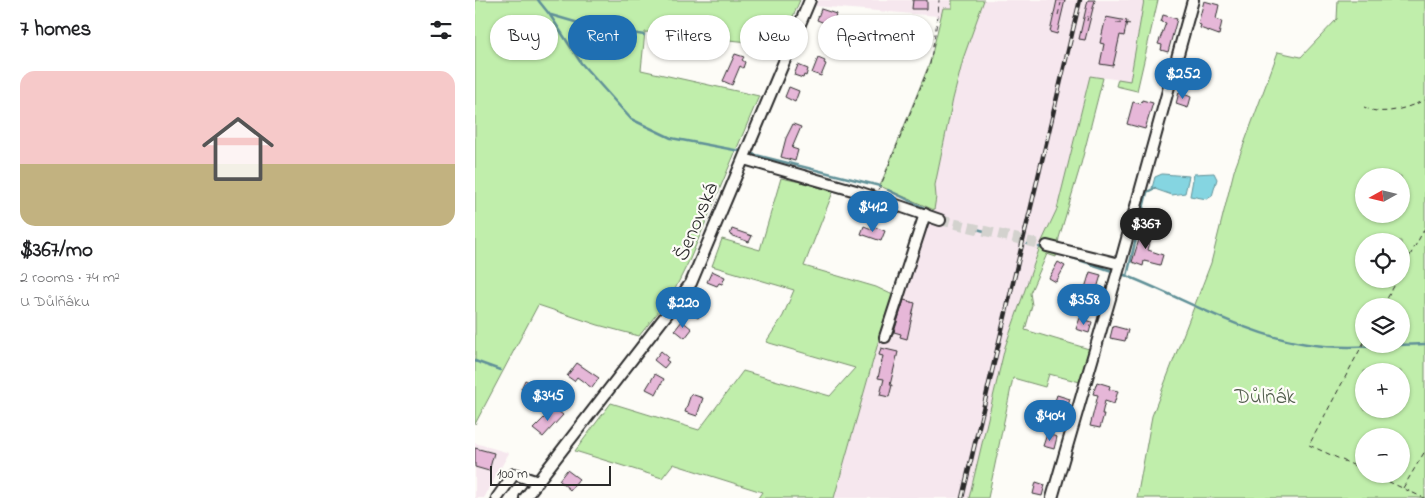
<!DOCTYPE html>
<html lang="en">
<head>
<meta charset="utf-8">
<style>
  body { margin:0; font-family:"Indie Flower",sans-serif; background:#f6f6f6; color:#202124; height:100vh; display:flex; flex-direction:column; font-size:19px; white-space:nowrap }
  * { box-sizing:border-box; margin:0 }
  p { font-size:16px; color:#757577 }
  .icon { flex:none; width:28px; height:28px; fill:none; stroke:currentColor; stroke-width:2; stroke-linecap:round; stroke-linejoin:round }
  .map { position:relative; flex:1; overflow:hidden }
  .sheet { display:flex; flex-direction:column; background:#fff; width:475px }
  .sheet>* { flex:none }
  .top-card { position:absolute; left:15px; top:15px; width:475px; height:45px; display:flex; gap:10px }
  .needle { width:32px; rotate:262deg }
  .tools { position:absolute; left:880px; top:168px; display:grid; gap:10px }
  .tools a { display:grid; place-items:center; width:55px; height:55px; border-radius:50%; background:#fff; box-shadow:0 1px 4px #0004; font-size:25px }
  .scale { position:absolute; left:15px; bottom:12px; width:121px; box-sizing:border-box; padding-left:5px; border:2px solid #2b2b2b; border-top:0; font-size:14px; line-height:18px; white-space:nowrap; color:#2b2b2b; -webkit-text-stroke:4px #fdfcf7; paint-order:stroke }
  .price { position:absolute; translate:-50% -42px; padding:0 11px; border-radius:18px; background:#1f6fb2; color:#fff; font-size:16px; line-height:32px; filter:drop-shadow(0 1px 2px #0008) }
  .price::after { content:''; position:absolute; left:50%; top:30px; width:15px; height:11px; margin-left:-8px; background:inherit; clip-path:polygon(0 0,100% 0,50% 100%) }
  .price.selected { background:#222; color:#fff }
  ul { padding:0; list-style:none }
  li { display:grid; align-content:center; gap:10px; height:265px; padding:0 20px }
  li span { display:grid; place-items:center; height:155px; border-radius:15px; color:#555 }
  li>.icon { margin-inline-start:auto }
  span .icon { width:90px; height:90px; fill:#fffc; stroke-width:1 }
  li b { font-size:21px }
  h2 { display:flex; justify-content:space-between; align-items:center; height:60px; padding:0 20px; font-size:21px }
  .chip { padding:0 18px; border-radius:22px; background:#fff; box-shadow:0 1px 4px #0004; font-size:18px; line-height:45px }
  .chip.selected { background:#1f6fb2; color:#fff }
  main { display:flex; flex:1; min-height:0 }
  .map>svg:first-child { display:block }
  .built { fill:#f6e7ee }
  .green { fill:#c0eeab; stroke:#768c6b; fill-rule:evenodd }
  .water { fill:#85d5e1; stroke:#619198 }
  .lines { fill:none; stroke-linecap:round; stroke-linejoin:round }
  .stream { stroke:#619198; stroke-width:2.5 }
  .building { fill:#e6b7d8; stroke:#2b2b2b }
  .minor-tunnel { stroke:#d3d2ce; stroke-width:10; stroke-dasharray:10 5; stroke-linecap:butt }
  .minor-casing { stroke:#2b2b2b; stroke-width:14 }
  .path { stroke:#2b2b2b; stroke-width:1; stroke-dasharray:5 4; stroke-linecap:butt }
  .minor { stroke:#fdfcf7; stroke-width:10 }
  .rail-casing { stroke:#2b2b2b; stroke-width:4.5 }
  .rail { stroke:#fdfcf7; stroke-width:2.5; stroke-dasharray:8; stroke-linecap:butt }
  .labels { text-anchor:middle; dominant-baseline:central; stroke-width:4.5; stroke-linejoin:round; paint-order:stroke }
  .street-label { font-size:21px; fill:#2b2b2b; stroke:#fdfcf7 }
  .park-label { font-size:21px; fill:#505c4b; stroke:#fdfcf7 }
</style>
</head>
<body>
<main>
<section class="sheet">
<h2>7 homes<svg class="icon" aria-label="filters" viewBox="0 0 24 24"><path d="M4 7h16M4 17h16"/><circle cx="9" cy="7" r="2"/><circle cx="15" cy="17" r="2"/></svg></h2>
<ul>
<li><span style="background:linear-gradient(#f6c9c9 60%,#c2b280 0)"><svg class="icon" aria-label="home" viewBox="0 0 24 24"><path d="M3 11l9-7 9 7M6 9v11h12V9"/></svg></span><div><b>$367/mo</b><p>2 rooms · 74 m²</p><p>U Důlňáku</p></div></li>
</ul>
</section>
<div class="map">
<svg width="950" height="498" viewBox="0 0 950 498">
  <rect width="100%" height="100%" fill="#fdfcf7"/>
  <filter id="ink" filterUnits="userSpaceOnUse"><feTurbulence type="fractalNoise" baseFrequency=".02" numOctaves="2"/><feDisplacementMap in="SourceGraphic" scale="10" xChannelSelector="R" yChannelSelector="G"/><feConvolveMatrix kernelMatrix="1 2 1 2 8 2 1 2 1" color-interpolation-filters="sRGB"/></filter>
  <g filter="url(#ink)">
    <g class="built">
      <polygon points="343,0 477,0 477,8 468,8 466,18 463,16 340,6"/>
      <polygon points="509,0 669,0 655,81 615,76 582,209 567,241 530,347 494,498 359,498 407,329 416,332 450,225 455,222 461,197 460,185 478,99 489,56"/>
      <polygon points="0,443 34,453 9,498 0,498"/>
    </g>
    <g class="green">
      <polygon points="0,0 325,0 306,45 170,32 166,70 284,96 215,259 197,295 164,336 123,325 63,305 0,424"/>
      <polygon points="477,0 509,0 489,56 478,99 460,185 461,197 459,210 405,186 455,62 468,8 477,8"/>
      <polygon points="669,0 683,0 662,91 641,86 643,79 655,81"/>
      <path d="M863,0H950V498H662L677,416L736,263L759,171L803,52L826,57L862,19ZM889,176H926V214H889ZM889,241H926V279H889ZM889,306H926V344H889ZM889,371H926V409H889ZM889,436H926V474H889Z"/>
      <polygon points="615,76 628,78 606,164 584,238 581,257 572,254 555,293 557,305 550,330 614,349 605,382 574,374 570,387 538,378 513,498 494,498 530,347 567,241 582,209"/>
      <polygon points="306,178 330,183 358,192 329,266 401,287 418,295 407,329 359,498 283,498 287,492 198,464 187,478 100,451 136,403 224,430 268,371 355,396 380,368 291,342 308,316 319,290 237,266 247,239 285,250"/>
    </g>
    <g class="water">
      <polygon points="739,173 742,179 737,196 732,199 715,196 719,174"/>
      <polygon points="687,174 714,176 710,193 697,195 677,188 680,177"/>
    </g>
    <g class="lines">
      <g class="stream">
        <polyline points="63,0 75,15 106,63 156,119 196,138 265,151"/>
        <polyline points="76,15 107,24 169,35"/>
        <polyline points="273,153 405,186"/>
        <polyline points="413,190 464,215"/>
        <polyline points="498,228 513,232"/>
        <polyline points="552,244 554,244"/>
        <polyline points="564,247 570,249"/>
        <polyline points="592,256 640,272"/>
        <path d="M647,274C707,297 769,335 832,344C870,350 911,345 950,344"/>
        <polyline points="652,276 672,192 680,188"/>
        <polyline points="0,361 25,370"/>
      </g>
    </g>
    <g class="building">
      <polygon points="438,0 452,0 452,9 437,9"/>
      <polygon points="582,0 590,0 582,34 575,32"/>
      <polygon points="613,0 620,0 610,40 604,39"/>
      <polygon points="729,1 744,5 741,19 747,21 744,35 725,28 726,25 723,24"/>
      <polygon points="346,9 361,14 357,26 342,20"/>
      <polygon points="688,15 702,19 693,52 686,50 687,45 683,44 691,23 686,22"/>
      <polygon points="631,17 652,21 649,36 645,35 638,66 625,64 629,44 625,43"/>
      <polygon points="260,54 269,57 267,60 270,62 268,68 265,66 257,85 248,81"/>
      <polygon points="343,58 350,61 349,63 351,64 346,76 337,73"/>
      <polygon points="323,65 333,69 331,76 329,75 328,78 319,75"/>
      <polygon points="711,68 723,71 720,80 717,79 716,81 708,79"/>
      <polygon points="314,87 324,91 320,102 310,97"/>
      <polygon points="704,92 716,97 713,108 701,104"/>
      <polygon points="667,100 678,103 670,129 652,124 658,102 666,104"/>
      <polygon points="318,124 326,127 317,148 323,150 320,161 306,157 311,138"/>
      <polygon points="389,226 399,230 400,227 410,231 406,241 386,234"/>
      <polygon points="668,227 678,230 673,250 688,255 685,265 669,261 668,266 657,262"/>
      <polygon points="257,229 277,236 274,242 255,235"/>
      <polygon points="583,262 590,266 581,282 574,278"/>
      <polygon points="237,271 250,277 247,284 244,283 242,286 232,282"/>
      <polygon points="615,272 626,275 621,292 610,288"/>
      <polygon points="429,300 440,303 432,339 425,337 426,334 419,332"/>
      <polygon points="220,303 229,310 223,318 214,312"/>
      <polygon points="605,318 617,322 614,333 601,329"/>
      <polygon points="207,321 217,329 210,338 200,330"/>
      <polygon points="638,326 653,330 650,341 635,338"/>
      <polygon points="406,348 423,352 415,385 417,385 414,397 405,395 409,379 403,378 408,356 404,355"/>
      <polygon points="186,351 193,357 191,360 194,362 189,368 179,360"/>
      <polygon points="102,363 124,378 117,388 102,377 99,381 92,376"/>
      <polygon points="180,374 189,379 181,394 171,389"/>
      <polygon points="50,380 60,385 56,394 46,389"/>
      <polygon points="622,382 635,386 634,389 643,391 639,404 630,401 627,414 629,414 625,428 615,426 623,395 618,394"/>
      <polygon points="216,394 228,398 222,416 210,412"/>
      <polygon points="582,395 595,399 587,425 576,422 577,420 574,419"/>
      <polygon points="79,408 88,415 68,437 58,429"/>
      <polygon points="572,434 582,437 579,449 568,446"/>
      <polygon points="0,448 19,453 14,471 0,467"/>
      <polygon points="92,470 104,479 95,490 84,480"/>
      <polygon points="561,482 570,485 567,496 558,494"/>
    </g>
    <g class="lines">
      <polyline class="minor-tunnel" points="465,220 572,246"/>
      <defs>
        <g id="minor">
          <polyline points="269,159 381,191 465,220"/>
          <polyline points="572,246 645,264"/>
          <polyline points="410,337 450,214"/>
          <polyline points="22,498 39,474 63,482"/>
          <polyline points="50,498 216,283 335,0"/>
          <polyline points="577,498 645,264 718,0"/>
        </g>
      </defs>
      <use href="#minor" class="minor-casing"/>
      <g class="path">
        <polyline points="583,15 586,3"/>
        <polyline points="612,21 614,12"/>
        <polyline points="641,23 659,24"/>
        <path d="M889,107C907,117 932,108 950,100"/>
        <polyline points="404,190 455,64 463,16 464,0"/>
        <polyline points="926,272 950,228"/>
        <polyline points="908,306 923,279"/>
        <polyline points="889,342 834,445 889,470"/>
        <polyline points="897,474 949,498"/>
        <polyline points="928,488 950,451"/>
      </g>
      <use href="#minor" class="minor"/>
      <defs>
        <polyline id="rail" points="487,498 605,0"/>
      </defs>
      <use href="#rail" class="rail-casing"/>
      <use href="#rail" class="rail"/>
    </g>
  </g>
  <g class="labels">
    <g class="street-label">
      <text transform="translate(222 222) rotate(-67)">Šenovská</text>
    </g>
    <g class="park-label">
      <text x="790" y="398">Důlňák</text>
    </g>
  </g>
</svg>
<div class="tools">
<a><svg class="needle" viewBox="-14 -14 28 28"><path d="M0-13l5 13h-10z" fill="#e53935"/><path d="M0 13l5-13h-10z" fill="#757577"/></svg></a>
<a><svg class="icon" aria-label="locate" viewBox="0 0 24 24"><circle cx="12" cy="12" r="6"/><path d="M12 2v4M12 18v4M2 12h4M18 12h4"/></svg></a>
<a><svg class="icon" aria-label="layers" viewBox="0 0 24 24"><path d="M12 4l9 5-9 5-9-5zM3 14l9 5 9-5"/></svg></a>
<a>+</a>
<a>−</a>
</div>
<div class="scale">100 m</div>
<b class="price" style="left:708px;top:100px">$252</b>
<b class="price" style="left:398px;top:233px">$412</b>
<b class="price selected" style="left:671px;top:250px">$367</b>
<b class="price" style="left:609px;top:326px">$358</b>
<b class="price" style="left:208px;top:329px">$220</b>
<b class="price" style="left:73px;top:422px">$345</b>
<b class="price" style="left:575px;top:442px">$404</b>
<div class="top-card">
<a class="chip">Buy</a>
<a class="chip selected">Rent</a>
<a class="chip">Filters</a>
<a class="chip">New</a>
<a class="chip">Apartment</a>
</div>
</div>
</main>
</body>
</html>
